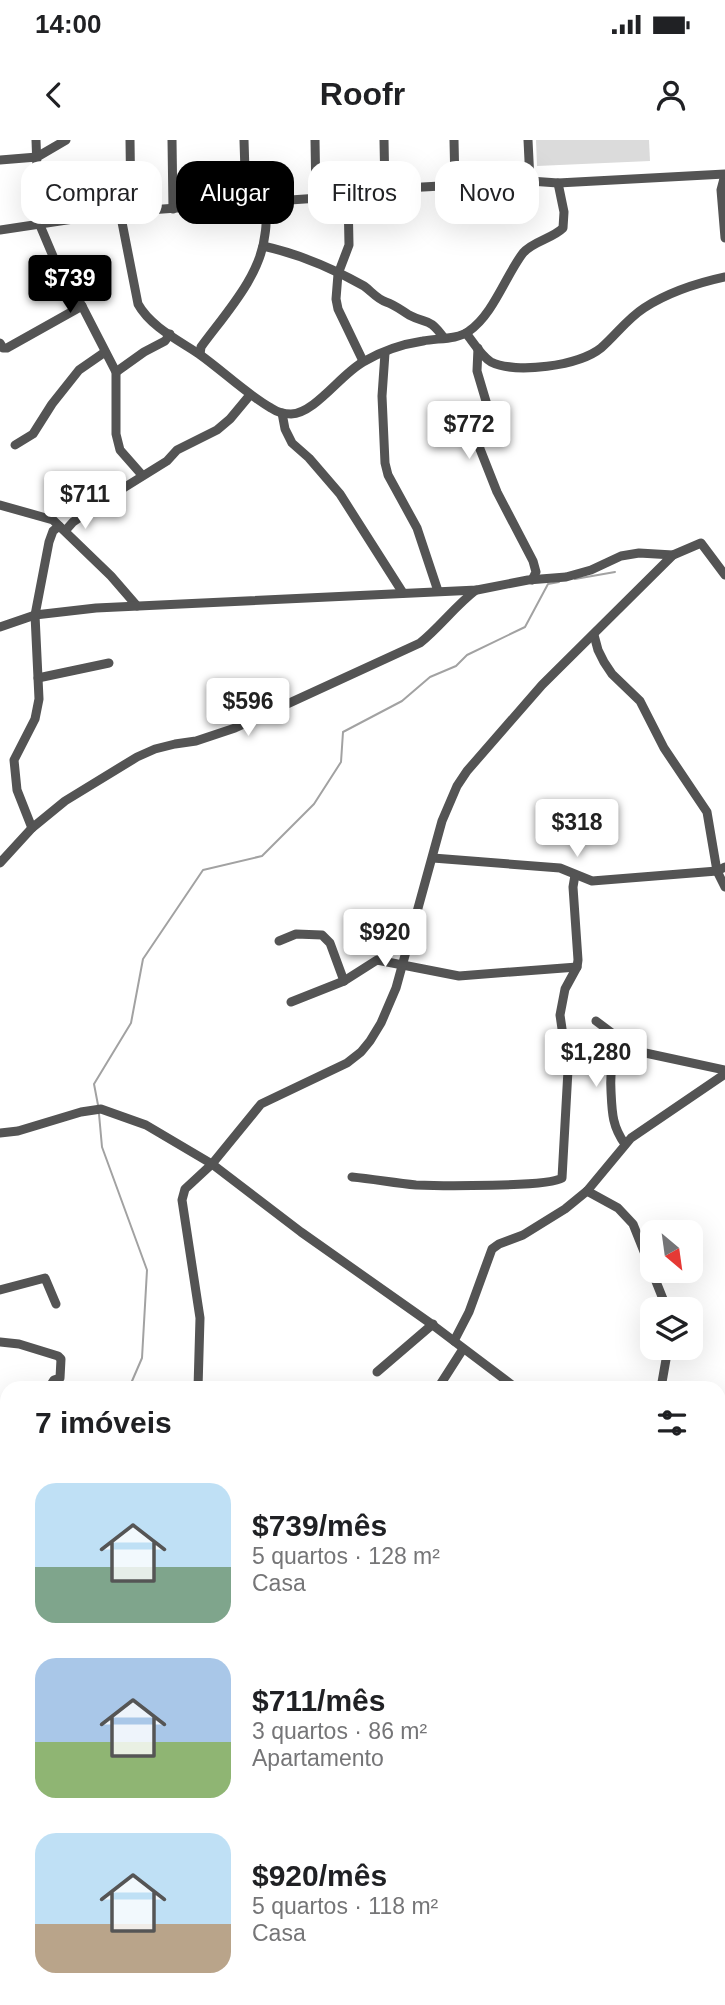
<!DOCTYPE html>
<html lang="pt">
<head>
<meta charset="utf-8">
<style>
  body { margin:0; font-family:Helvetica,sans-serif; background:#f2f2f2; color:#202124; height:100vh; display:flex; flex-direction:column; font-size:26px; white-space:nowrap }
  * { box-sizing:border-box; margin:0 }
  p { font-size:23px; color:#757577 }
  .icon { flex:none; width:38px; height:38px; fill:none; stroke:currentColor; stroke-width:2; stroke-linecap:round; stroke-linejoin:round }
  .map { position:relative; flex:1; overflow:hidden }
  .details { position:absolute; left:0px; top:1241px; width:726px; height:625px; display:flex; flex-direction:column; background:#fff; border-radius:21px 21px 0 0; box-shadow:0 7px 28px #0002 }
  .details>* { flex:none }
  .top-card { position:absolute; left:21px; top:21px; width:684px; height:63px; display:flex; gap:14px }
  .needle { width:46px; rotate:151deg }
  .tools { position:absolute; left:640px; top:1080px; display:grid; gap:14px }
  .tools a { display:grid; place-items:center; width:63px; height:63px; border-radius:14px; background:#fff; box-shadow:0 7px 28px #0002; font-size:35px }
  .price { position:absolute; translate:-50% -60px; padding:0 16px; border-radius:7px; background:#fff; color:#222; font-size:23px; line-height:46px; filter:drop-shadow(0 2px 4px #0008) }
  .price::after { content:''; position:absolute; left:50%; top:42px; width:21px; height:16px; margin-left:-10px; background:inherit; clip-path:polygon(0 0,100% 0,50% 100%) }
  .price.active { background:#000; color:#fff }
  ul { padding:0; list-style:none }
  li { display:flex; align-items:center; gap:21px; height:175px; padding:0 35px }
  li span { display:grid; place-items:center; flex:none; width:196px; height:140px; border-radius:21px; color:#555 }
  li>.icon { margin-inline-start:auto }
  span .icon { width:84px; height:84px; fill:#fffc; stroke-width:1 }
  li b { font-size:30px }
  h2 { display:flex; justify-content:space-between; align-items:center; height:84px; padding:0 35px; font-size:30px }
  .tag { padding:0 24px; border-radius:21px; background:#fff; box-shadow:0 7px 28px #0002; font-size:24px; line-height:63px }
  .tag.active { background:#000; color:#fff }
  .status { display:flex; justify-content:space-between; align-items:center; height:49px; padding:0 35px; background:#fff; direction:ltr }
  .status svg { height:19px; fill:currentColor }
  header { display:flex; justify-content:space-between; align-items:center; height:91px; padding:0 35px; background:#fff; font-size:32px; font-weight:700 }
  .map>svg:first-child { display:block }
  .green { fill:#dbdbdb }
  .water { fill:#a2a2a2 }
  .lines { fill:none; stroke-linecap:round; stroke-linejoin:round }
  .stream { stroke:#a2a2a2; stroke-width:2 }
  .minor { stroke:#545454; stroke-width:9 }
</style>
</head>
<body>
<div class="status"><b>14:00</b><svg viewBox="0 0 49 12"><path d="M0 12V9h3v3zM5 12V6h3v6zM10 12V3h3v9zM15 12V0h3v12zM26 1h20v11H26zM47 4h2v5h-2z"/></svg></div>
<header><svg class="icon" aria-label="back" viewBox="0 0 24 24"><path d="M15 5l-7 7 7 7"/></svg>Roofr<svg class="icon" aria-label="person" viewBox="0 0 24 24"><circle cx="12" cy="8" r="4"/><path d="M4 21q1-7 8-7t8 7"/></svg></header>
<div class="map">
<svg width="725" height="1865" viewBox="0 0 725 1865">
  <rect width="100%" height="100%" fill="#fff"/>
  <polygon class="green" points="536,0 649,0 650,21 537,26"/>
  <polygon class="water" points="0,1727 7,1738 7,1798 0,1807"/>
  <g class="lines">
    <g class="stream">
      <polyline points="575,439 615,432"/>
      <polyline points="98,965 94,944 131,883 143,819 203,730 262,716 314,664 341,622 343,592 402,561 430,537 456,526 467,515 525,487 548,444 559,442"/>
      <polyline points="99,974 102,1007 147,1130 142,1218 129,1248"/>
    </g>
    <g class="minor">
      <polyline points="36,0 39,83 58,128 82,166 116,232 116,294 120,310 142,335"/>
      <polyline points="130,0 131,72"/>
      <polyline points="172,0 173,69"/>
      <polyline points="244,0 246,64"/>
      <polyline points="315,0 316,58"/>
      <polyline points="384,0 385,51"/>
      <polyline points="454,0 455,45"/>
      <polyline points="528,0 530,41"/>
      <polyline points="0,20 37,17 66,0"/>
      <polyline points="725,35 721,50 725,98"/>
      <polyline points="348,56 349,105 338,134 336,159 338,169 363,221"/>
      <path d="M120,72L138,164C150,186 178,200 199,214C223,231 245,253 271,268C277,272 283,274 291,274C315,273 340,235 363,222C380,212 403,204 423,201C437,198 457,200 469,191C493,175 506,135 523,113C533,101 552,99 563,88L564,72L558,43"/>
      <polyline points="0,90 120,72 348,56 405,48 530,41 558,43 725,34"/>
      <path d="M263,106C299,114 332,128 364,146C371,151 377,159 386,162C395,165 401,170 409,175C428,185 428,176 444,198"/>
      <path d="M466,193C473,202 481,216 491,222C516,234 579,226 601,208C616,195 627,179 644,168C669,152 697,143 725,137"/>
      <polyline points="0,203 3,208 7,208 82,166"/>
      <polyline points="478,208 477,231 488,268 479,296 480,309 497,352 533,421 536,432 532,440"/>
      <polyline points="385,213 382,256 385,323 388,335 417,388 438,451"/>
      <path d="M200,214L201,207C225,174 261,136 265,94C267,84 266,72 266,62"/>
      <polyline points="116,232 144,212 165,201 170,194"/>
      <polyline points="282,273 285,289 292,303 309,318 340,354 403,453"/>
      <polyline points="15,305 33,294 52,264 79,230 105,212"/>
      <polyline points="0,365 53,380 111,436 137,466"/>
      <polyline points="65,391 73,382 109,357 167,321 177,310 217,290 230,279 250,255"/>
      <polyline points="0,487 35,475 96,468 477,450 528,440 566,437 591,430 621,416 639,413 673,415 701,403 725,435"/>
      <polyline points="594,495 598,510 604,522 612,534 640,561 664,608 707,672 717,731 725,747"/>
      <polyline points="38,538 109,523"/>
      <polyline points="32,688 17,650 14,620 35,579 39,559 35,475 49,402 53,391 59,386"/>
      <polyline points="433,718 560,728 592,741 717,731 725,727"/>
      <path d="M0,723L32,688L65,661L137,617L155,609L175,604L196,601L235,588L420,503C440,487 455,466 476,450"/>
      <polyline points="279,801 296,794 322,795 330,803 344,841"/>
      <polyline points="291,862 344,841 377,820 459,836 577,827"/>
      <polyline points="596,881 636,911 725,930"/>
      <polyline points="0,993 18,991 81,972 101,969 146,985 212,1024 301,1092 430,1183 516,1248"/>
      <path d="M625,1004C612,986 612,972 611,951C610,932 610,916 631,909"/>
      <path d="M352,1037C373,1039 395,1043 416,1045C438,1046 549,1047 562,1038L568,930L560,875L565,849L577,827L578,820L573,747L575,735"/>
      <polyline points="587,1051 618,1068 633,1084 667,1169"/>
      <polyline points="0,1150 45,1138 56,1164"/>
      <polyline points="454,1201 469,1172 492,1109 499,1104 523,1095 565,1069 587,1051 631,998 725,934"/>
      <polyline points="0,1202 19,1204 58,1216 61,1219 60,1238 54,1240 49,1248"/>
      <polyline points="377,1232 433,1184"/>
      <polyline points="198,1248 200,1178 182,1060 185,1049 212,1024 261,964 347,923 361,912 370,901 381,883 396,848 442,681 457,646 467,631 542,545 673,415"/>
      <polyline points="438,1248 463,1209"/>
      <polyline points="661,1248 668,1208"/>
      <polyline points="0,1307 7,1314"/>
      <polyline points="719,1310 725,1308"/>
      <polyline points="0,1361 7,1347"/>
      <polyline points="719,1384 725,1388"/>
      <polyline points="719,1459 725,1450"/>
      <polyline points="719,1553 725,1556"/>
      <polyline points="719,1690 725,1688"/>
      <polyline points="719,1794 725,1805"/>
      <polyline points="719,1847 725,1843"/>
      <polyline points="603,1858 604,1865"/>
      <polyline points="184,1865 185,1858"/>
      <polyline points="482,1865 487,1858"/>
      <polyline points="702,1865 708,1858"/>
    </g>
  </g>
</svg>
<div class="tools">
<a><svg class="needle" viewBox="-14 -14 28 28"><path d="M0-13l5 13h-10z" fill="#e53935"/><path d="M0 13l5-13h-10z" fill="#757577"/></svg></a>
<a><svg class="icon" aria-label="layers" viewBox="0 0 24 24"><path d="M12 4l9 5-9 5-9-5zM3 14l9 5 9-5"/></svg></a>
</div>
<b class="price active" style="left:70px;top:175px">$739</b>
<b class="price" style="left:469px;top:321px">$772</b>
<b class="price" style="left:85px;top:391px">$711</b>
<b class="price" style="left:248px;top:598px">$596</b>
<b class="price" style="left:577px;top:719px">$318</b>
<b class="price" style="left:385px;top:829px">$920</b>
<b class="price" style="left:596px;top:949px">$1,280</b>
<div class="top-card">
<a class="tag">Comprar</a>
<a class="tag active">Alugar</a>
<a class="tag">Filtros</a>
<a class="tag">Novo</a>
</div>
<section class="details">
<h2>7 imóveis<svg class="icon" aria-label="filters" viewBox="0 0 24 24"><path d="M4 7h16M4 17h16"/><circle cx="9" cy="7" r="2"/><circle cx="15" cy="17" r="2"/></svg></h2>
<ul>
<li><span style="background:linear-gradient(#bfe0f5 60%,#7fa58c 0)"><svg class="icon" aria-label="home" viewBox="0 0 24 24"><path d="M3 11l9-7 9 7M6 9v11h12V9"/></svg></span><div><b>$739/mês</b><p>5 quartos · 128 m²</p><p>Casa</p></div></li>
<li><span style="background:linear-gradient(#a9c7e8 60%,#8fb573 0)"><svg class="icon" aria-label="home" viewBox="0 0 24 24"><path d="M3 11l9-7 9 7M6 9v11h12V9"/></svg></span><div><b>$711/mês</b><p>3 quartos · 86 m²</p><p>Apartamento</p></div></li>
<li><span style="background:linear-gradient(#bfe0f5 65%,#b9a48a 0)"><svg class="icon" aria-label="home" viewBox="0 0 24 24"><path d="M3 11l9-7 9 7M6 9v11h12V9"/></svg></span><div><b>$920/mês</b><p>5 quartos · 118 m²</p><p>Casa</p></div></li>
</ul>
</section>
</div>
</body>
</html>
